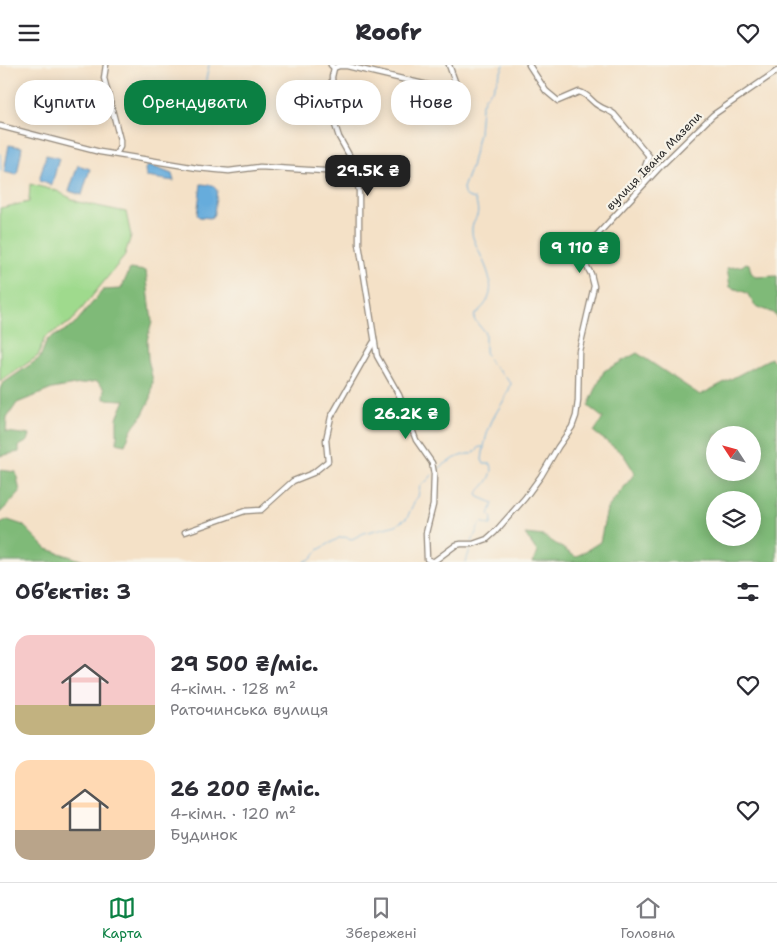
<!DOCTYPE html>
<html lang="uk">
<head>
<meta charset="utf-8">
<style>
  body { margin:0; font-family:"Shantell Sans",sans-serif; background:#f7f7f7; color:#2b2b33; height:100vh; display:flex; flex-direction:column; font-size:19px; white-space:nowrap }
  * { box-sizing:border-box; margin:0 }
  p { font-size:16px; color:#7c7c81 }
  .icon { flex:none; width:28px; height:28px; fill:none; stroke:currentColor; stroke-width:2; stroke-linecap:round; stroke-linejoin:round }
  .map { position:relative; height:497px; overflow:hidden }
  .details { display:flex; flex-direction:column; background:#fff; flex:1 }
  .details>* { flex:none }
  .hud { position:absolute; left:15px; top:15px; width:500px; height:45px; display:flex; gap:10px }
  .needle { width:32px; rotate:306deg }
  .fabs { position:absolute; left:706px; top:361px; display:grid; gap:10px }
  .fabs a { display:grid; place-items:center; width:55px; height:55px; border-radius:50%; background:#fff; box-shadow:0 2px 12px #0003; font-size:25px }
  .price { position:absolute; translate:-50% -42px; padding:0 11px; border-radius:10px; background:#0b8043; color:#fff; font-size:16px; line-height:32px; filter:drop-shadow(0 1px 2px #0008) }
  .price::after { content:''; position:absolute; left:50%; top:30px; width:15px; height:11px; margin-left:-8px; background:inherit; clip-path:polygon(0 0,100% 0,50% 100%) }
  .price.current { background:#222; color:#fff }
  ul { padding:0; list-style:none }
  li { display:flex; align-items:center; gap:15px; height:125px; padding:0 15px }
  li span { display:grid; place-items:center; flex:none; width:140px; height:100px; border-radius:15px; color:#555 }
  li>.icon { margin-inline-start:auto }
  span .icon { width:60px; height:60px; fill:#fffc; stroke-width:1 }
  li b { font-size:21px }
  h2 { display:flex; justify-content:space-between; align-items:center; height:60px; padding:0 15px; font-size:21px }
  .chip { padding:0 18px; border-radius:20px; background:#fff; box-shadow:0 2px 12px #0003; font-size:18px; line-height:45px }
  .chip.current { background:#0b8043; color:#fff }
  header { display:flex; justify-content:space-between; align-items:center; height:65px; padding:0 15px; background:#fff; font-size:22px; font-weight:800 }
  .menu { display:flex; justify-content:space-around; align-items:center; height:70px; border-top:1px solid #e1e1e2; background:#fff; font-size:14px; color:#7c7c81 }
  .menu a { display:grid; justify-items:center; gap:2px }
  .menu .current { color:#0b8043 }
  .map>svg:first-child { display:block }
  .green { fill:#9fda8d; stroke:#65825c }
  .forest { fill:#7fba78; stroke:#557252; fill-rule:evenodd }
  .water { fill:#66acdc; stroke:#486c84 }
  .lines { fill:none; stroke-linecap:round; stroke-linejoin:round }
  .stream { stroke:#66acdc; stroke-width:1 }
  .minor-casing { stroke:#908679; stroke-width:7 }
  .minor { stroke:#fff; stroke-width:4.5 }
  .labels { text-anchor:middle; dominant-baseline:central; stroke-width:4.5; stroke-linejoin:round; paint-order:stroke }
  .street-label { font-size:12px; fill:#2b2b2b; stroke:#f7f3e8 }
</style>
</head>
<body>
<header><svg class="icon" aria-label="menu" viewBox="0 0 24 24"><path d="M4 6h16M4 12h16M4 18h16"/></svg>Roofr<svg class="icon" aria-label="heart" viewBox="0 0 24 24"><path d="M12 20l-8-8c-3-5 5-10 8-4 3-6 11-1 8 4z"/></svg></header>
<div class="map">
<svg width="777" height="497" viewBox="0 0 777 497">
  <rect width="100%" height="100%" fill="#f7f3e8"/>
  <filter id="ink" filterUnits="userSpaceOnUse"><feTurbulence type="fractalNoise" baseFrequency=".02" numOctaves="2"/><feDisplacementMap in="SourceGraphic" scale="10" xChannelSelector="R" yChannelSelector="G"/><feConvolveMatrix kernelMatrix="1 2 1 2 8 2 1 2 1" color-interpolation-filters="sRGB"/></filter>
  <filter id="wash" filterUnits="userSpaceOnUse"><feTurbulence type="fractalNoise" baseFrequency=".0096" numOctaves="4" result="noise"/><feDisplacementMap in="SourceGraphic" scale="20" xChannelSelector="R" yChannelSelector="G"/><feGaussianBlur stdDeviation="1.12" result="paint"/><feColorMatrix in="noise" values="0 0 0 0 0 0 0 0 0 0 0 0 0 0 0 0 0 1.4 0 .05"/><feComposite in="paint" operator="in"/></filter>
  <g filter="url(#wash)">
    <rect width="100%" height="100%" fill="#f4e1c7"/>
    <polygon class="green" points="30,119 57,126 78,137 126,147 131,171 124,192 71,257 45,272 38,291 0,317 0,143 29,137"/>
    <g class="forest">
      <polygon points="746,198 749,199 751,207 755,212 777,211 777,253 773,248 755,241 747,228 730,222 727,203 742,201"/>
      <polygon points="130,204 146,206 152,257 147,275 148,294 153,316 151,333 142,351 131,365 125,380 117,378 117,353 125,335 104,334 105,323 97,316 52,324 17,338 7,353 6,367 30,370 28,376 19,381 19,387 0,391 0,325 2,319 40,293 47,275 73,261 103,225 121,224"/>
      <path d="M637,288L700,330L771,293L777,299V497H532L538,488L525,469L544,471L576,492L600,477L607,444L635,408L623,389L594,367L603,353L588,341L604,306ZM715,370H752V408H715ZM715,435H752V472H715Z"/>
      <polygon points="0,405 16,407 20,427 0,448"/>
      <polygon points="8,455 23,460 47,484 87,497 0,497 0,459"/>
    </g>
    <g class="water">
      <polygon points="9,80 22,82 17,110 4,107"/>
      <polygon points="46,90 59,93 52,120 39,116"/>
      <polygon points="78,100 90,104 82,130 69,126"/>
      <polygon points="147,101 152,101 172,109 174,116 146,112 145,104"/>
      <polygon points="201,119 212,120 217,125 214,149 211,153 199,152 197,150"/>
    </g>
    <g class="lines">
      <g class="stream">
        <polyline points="204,24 209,0"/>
        <polyline points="0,89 1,106"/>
        <path d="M486,290L485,286V268L474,254L475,249C502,229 488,207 477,182C475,177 472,172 472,167C471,151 483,155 475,134L468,132L464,129L463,123L471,102L479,68L481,42L485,32L493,24L504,0"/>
        <path d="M436,406C443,399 463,387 472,389L480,382H483"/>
        <path d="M472,477L479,460L482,457L489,460H491L492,453L489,450L493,438L479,432L477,428C484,421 495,411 491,399H484L482,395C484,379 487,364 495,350C501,339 508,331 511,318C506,312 490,299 488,294"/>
        <polyline points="304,497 312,493 318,485 339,473 344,472 352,474 364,468 396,460 407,453 415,435 418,432 420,421 428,415 432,410"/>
        <polyline points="466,497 471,481"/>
      </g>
    </g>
  </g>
  <g filter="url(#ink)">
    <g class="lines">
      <defs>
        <g id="minor">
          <polyline points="106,0 104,13 120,75 120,82 116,89"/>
          <polyline points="331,0 334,3 332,12 334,57 339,72 354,99 359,126 359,179 377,291 399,330 416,375 432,398 434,409 433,440 426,468 427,494 433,497 456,480 461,479 473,479 487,474 495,467 525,433 541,411 558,382 572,362 576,351 578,336 579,286 594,221 591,209 582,193 583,187 586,182 659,103 713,50 777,6"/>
          <polyline points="449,0 464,41"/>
          <path d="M529,0L546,26L558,36L579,27C590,30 591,37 599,41C605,45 609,45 614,49L649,91L644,104L645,118"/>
          <polyline points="334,3 339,1 347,1 449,25 457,23"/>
          <polyline points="0,61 100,87 197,103 229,106 260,102 324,106 356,110"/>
          <polyline points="185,467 245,446 261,445 293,416 313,408 328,396 326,375 331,352 373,278"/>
        </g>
      </defs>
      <use href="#minor" class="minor-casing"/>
      <use href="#minor" class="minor"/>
    </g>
  </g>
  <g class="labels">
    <g class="street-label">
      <text transform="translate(654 96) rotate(-46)">вулиця Івана Мазепи</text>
    </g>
  </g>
</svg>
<div class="fabs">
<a><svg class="needle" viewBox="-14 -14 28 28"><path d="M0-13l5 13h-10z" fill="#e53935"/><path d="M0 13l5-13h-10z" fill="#7c7c81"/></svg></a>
<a><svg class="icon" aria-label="layers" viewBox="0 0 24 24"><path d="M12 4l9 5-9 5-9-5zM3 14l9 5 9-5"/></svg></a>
</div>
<b class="price current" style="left:368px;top:132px">29.5K ₴</b>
<b class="price" style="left:580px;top:209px">9 110 ₴</b>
<b class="price" style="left:406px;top:375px">26.2K ₴</b>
<div class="hud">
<a class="chip">Купити</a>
<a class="chip current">Орендувати</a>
<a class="chip">Фільтри</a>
<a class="chip">Нове</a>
</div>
</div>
<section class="details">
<h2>Об’єктів: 3<svg class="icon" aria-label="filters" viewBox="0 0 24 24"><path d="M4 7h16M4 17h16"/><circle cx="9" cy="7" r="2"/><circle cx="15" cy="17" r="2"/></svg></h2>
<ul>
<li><span style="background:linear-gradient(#f6c9c9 70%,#c2b280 0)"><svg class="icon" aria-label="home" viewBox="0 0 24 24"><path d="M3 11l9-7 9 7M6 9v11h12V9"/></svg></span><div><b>29 500 ₴/міс.</b><p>4-кімн. · 128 m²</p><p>Раточинська вулиця</p></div><svg class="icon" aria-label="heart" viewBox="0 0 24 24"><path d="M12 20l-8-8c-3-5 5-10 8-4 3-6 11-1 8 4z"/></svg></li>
<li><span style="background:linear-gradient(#ffd9b3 70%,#b9a48a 0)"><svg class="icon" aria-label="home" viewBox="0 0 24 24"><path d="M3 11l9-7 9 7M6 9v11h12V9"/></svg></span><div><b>26 200 ₴/міс.</b><p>4-кімн. · 120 m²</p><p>Будинок</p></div><svg class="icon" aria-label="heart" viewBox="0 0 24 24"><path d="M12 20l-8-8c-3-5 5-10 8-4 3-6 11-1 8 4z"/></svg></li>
</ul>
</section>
<nav class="menu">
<a class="current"><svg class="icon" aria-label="map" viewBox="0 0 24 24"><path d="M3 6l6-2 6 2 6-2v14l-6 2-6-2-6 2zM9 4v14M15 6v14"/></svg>Карта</a>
<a><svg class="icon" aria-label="saved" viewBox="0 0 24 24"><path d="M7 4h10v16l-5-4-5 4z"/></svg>Збережені</a>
<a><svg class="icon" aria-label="home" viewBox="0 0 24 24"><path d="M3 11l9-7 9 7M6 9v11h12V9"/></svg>Головна</a>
</nav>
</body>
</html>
